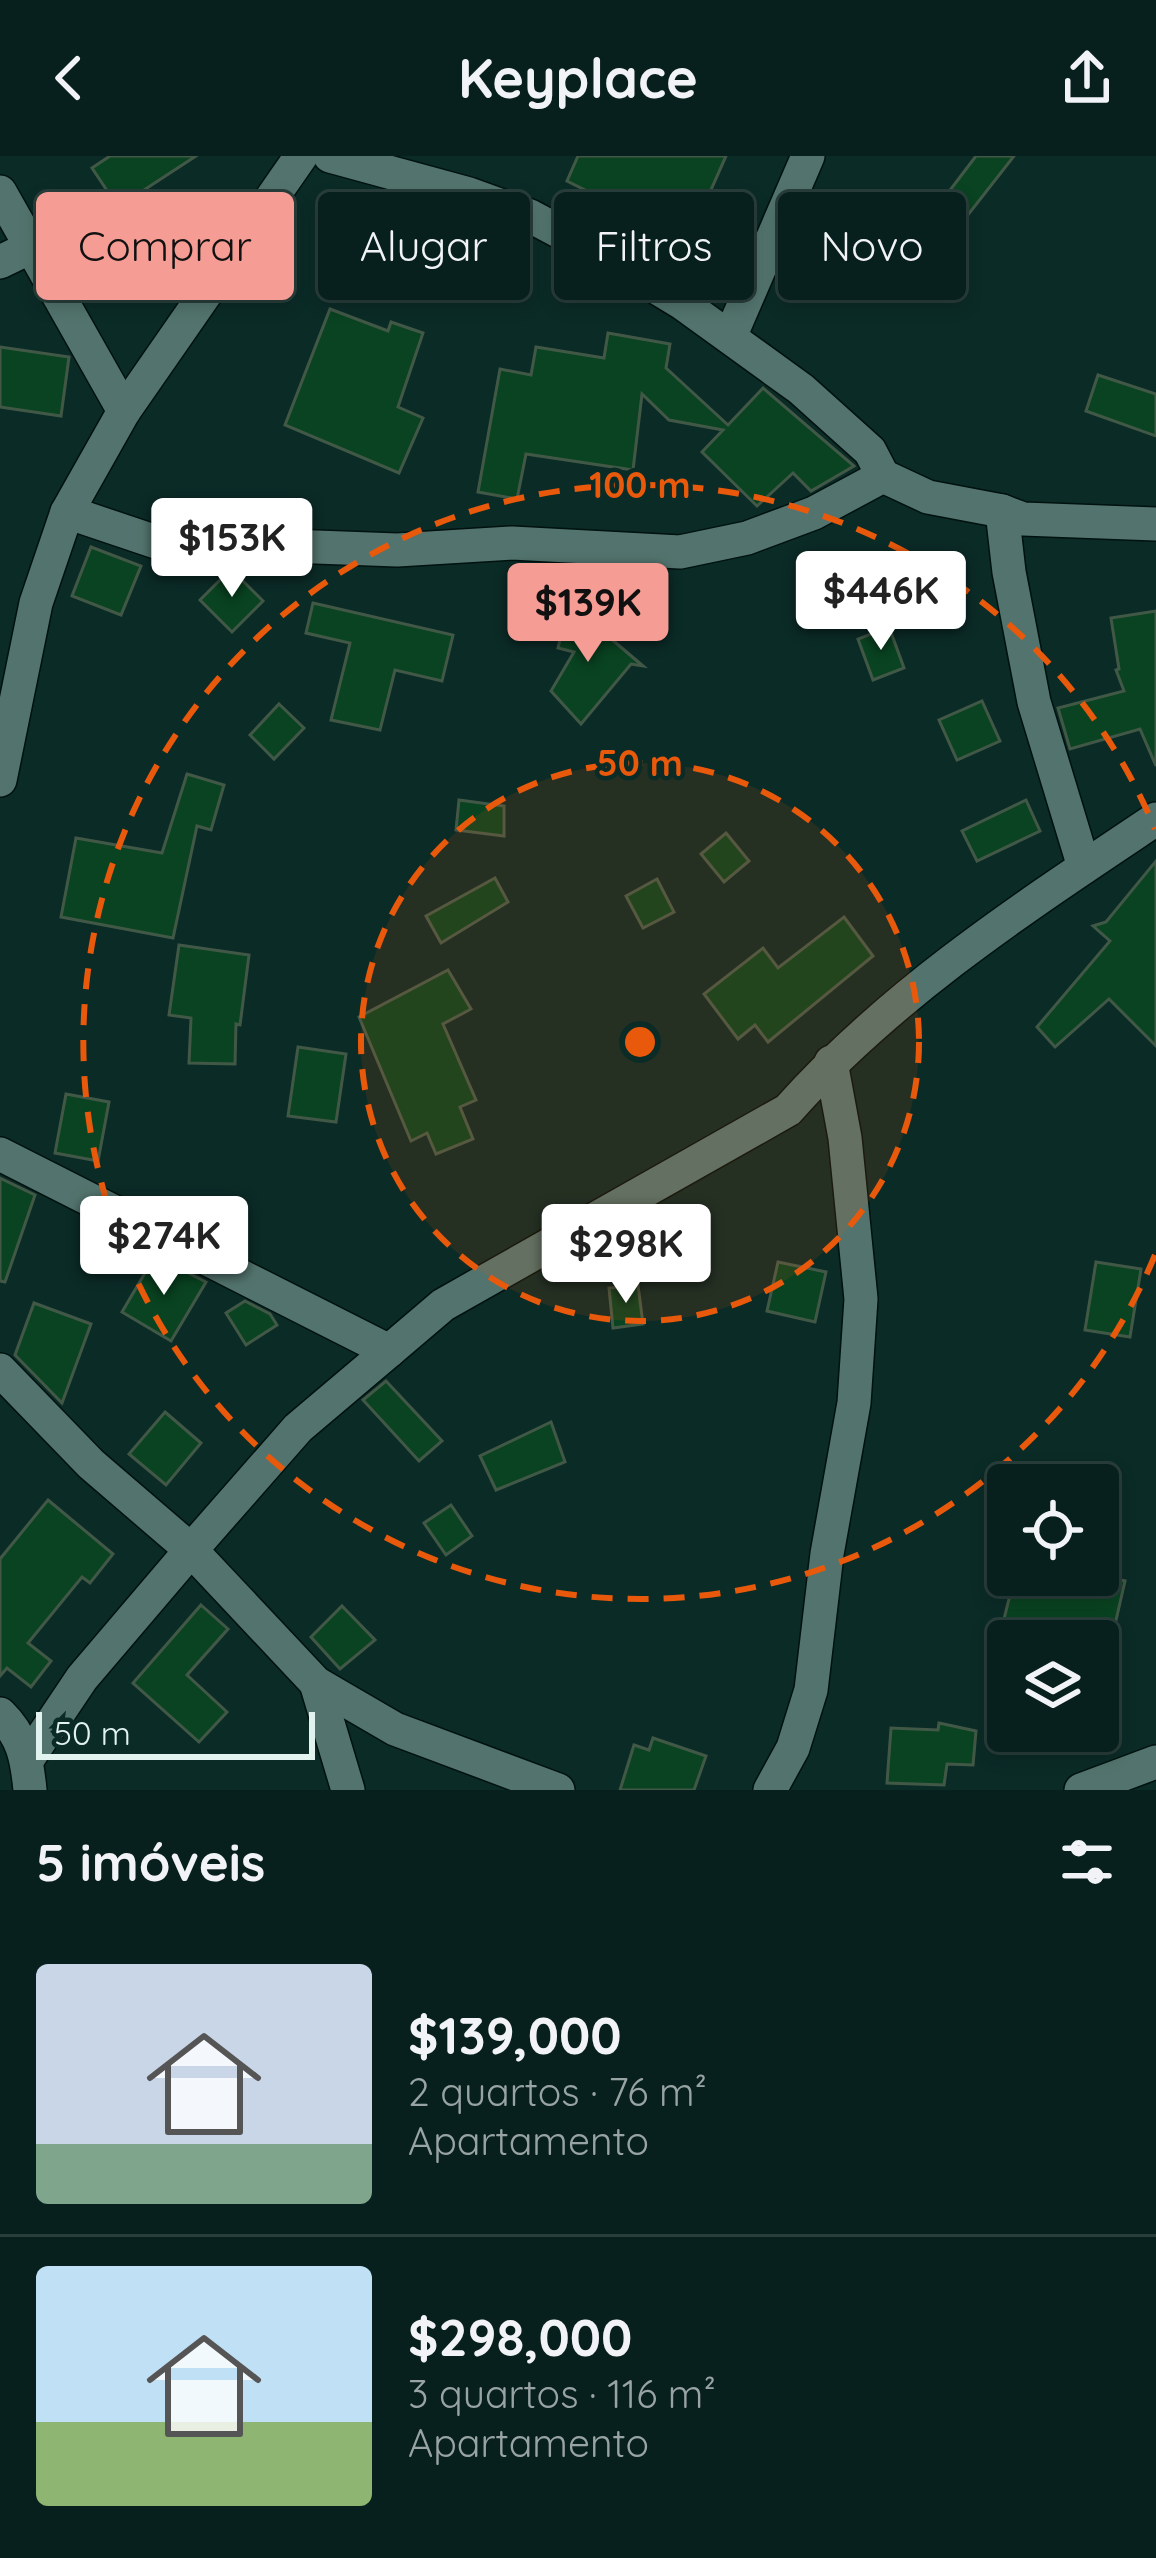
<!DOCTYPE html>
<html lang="pt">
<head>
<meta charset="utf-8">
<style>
  body { margin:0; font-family:Quicksand,sans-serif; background:#162d2a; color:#f1f3f6; height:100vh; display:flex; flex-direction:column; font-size:45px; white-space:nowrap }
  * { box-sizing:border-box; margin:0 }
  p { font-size:39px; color:#98a3a4 }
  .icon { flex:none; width:66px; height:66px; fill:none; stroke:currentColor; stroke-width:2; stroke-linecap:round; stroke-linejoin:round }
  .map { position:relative; height:1634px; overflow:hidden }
  .details { display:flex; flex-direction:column; background:#08201d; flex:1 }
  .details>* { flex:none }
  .top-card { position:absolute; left:36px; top:36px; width:1086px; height:108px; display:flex; gap:24px }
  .tools { position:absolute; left:987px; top:1308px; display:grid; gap:24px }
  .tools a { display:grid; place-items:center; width:132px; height:132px; border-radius:12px; background:#08201d; box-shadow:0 6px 18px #0003,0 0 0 3px #293e3b; font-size:60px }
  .scale { position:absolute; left:36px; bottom:30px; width:279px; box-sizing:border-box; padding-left:12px; border:6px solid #e1f2ef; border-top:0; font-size:33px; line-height:42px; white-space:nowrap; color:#e1f2ef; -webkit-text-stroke:9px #0b2b27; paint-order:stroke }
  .price { position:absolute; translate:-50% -102px; padding:0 27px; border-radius:12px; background:#fff; color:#222; font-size:39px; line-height:78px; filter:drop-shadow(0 3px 6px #0008) }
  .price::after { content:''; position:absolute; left:50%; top:72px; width:36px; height:27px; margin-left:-18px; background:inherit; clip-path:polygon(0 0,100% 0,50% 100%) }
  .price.selected { background:#f59c94; color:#111 }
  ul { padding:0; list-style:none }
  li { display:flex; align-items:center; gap:36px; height:300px; padding:0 36px }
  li+li { border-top:3px solid #293e3b }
  li span { display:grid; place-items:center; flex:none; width:336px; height:240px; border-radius:12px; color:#555 }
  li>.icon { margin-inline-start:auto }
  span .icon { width:144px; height:144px; fill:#fffc; stroke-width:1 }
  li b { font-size:51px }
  h2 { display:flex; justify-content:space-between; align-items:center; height:144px; padding:0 36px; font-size:51px }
  .pill { padding:0 42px; border-radius:12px; background:#08201d; box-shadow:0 6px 18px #0003,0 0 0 3px #293e3b; font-size:42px; line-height:108px }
  .pill.selected { background:#f59c94; color:#111 }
  header { display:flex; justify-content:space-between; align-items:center; height:156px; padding:0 36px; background:#08201d; font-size:54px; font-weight:700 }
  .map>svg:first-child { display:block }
  .building { fill:#094321; stroke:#425847; stroke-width:3 }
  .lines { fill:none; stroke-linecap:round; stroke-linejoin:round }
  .street-casing { stroke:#00120f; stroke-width:36 }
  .street { stroke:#53746e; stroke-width:33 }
  .ring { fill:none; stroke:#e8590c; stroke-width:6; stroke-dasharray:21 15 }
  .centre { fill:#e8590c; stroke:#0b2b27; stroke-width:6 }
  .ring-label { font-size:36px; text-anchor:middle; font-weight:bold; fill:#e8590c; stroke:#0b2b27; stroke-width:9; stroke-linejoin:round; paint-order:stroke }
</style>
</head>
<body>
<header><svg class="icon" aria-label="back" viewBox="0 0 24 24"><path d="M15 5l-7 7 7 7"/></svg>Keyplace<svg class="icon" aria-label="share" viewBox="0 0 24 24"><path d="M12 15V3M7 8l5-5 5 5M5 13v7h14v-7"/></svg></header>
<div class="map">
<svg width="1156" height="1634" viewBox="0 0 1156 1634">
  <rect width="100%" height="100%" fill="#0b2b27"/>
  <g class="building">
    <polygon points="110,0 196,0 118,51 92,12"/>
    <polygon points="578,0 726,0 698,63 656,45 639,84 590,61 599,41 567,25"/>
    <polygon points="976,0 1014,0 964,64 941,46"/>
    <polygon points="330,153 388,175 391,166 423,177 398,251 423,262 399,317 285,269"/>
    <polygon points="608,177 670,188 666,212 728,269 763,232 854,310 811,335 793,317 757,350 702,296 723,274 669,264 642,238 633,314 526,298 517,343 478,336 500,213 531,219 536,191 604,202"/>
    <polygon points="0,191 69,201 61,260 0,251"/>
    <polygon points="1098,219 1156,238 1156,280 1086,255"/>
    <polygon points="91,391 141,410 121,459 72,440"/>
    <polygon points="231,413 263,445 232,476 200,444"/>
    <polygon points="313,447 453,479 442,525 395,514 380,574 331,564 350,487 306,477"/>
    <polygon points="569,447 643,510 631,508 581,568 551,535 574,496 558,492"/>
    <polygon points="1156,455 1156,610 1140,573 1070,593 1058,552 1124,535 1116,514 1119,513 1111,462"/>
    <polygon points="889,471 904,512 873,524 858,483"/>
    <polygon points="982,545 1000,585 957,604 939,564"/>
    <polygon points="279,548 304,572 274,603 250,579"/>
    <polygon points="187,618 224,629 211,674 197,670 173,782 61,761 76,682 162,697"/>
    <polygon points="459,644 504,650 504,680 456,674"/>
    <polygon points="1026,644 1040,675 977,705 962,675"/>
    <polygon points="726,677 749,705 724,726 701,698"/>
    <polygon points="1156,705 1156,890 1109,843 1055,891 1037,871 1110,785 1093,770 1106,766"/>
    <polygon points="495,722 508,746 441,787 426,760"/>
    <polygon points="657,723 674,756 643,772 626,740"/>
    <polygon points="844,761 873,800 768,886 755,869 738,883 704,838 763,792 778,812"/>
    <polygon points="179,789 249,799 240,869 236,868 235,908 189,907 191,862 169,859"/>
    <polygon points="448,814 471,853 443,868 476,944 460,951 473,983 436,998 427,977 411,985 359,861"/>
    <polygon points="298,891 346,898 336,966 288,960"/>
    <polygon points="66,938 109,946 98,1005 55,997"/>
    <polygon points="0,1022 35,1039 5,1126 0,1125"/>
    <polygon points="155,1100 206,1126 171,1185 122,1156"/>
    <polygon points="778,1106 826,1116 815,1166 767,1155"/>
    <polygon points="1096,1106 1141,1113 1130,1181 1085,1174"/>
    <polygon points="638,1129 643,1168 613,1172 609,1132"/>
    <polygon points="245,1145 270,1158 277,1169 246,1189 226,1157"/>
    <polygon points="34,1147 91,1168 62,1247 15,1199"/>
    <polygon points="386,1225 442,1285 419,1305 363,1244"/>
    <polygon points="165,1256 201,1287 166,1329 129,1298"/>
    <polygon points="551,1266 565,1306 496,1334 480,1300"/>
    <polygon points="48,1344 113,1398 90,1427 82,1421 28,1487 51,1505 31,1531 7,1512 0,1520 0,1403"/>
    <polygon points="451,1349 472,1380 446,1399 424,1367"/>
    <polygon points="1015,1419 1098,1419 1125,1425 1111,1486 1004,1463"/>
    <polygon points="201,1449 228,1473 187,1519 227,1556 199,1586 133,1527"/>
    <polygon points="342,1450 375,1484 340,1513 311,1481"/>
    <polygon points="939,1567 976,1575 973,1609 947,1608 944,1629 887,1627 891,1572 938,1574"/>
    <polygon points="653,1582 706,1600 694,1634 620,1634 634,1589 649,1594"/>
  </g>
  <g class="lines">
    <defs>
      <g id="street">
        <polyline points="330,0 469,38 530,60 596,95 682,147 801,233 870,295 883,320 928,341 1002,355 1023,363 1156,368"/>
        <polyline points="0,36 124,255"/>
        <polyline points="0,106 31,91"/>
        <polyline points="730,181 808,0"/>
        <polyline points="1002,355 1009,416 1034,546 1084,711"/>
        <polyline points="67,356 174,392 262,389 397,394 512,387 680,396 747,382 814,357 883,320"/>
        <polyline points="0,624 36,447 67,356 124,255 301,0"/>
        <polyline points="0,998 389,1195"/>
        <polyline points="0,1214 91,1308 191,1394 316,1527 395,1573 558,1634"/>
        <polyline points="316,1527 348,1634"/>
        <path d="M0,1558C23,1580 27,1603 30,1634"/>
        <path d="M27,1604L82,1522L191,1394L298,1272L389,1195L443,1149L788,954C892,837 1026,750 1156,663"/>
        <polyline points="770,1634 793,1592 811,1534 827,1398 854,1247 861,1143 845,982 831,906"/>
        <polyline points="1081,1634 1156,1606"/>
      </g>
    </defs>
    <use href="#street" class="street-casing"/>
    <use href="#street" class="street"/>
  </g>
  <circle cx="640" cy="886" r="279" fill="#e8590c" fill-opacity=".12"/>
  <g class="ring">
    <circle cx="640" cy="886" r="279"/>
    <path d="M1155 1099A557 557 0 1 1 1155 673"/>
  </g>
  <circle cx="640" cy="886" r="18" class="centre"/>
  <g class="ring-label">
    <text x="640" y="342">100 m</text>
    <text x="640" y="620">50 m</text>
  </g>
</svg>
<div class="tools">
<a><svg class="icon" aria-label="locate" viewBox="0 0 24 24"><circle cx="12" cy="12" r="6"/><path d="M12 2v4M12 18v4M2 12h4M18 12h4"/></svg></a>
<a><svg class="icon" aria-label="layers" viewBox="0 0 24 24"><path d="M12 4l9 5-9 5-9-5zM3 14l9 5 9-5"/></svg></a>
</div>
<div class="scale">50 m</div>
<b class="price" style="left:232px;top:444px">$153K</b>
<b class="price" style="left:881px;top:497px">$446K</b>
<b class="price selected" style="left:588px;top:509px">$139K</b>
<b class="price" style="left:164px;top:1142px">$274K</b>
<b class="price" style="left:626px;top:1150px">$298K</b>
<div class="top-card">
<a class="pill selected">Comprar</a>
<a class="pill">Alugar</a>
<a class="pill">Filtros</a>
<a class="pill">Novo</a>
</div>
</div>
<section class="details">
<h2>5 imóveis<svg class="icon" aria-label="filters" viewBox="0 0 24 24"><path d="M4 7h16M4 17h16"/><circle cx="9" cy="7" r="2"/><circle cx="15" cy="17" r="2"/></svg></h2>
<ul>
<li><span style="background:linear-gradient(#c9d6e8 75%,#7fa58c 0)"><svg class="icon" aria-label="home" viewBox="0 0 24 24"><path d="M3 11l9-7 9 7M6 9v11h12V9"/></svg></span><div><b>$139,000</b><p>2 quartos · 76 m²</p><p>Apartamento</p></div></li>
<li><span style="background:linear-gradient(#bfe0f5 65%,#8fb573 0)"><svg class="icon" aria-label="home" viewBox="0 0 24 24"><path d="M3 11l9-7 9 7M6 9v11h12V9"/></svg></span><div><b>$298,000</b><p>3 quartos · 116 m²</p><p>Apartamento</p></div></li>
</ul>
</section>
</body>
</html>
